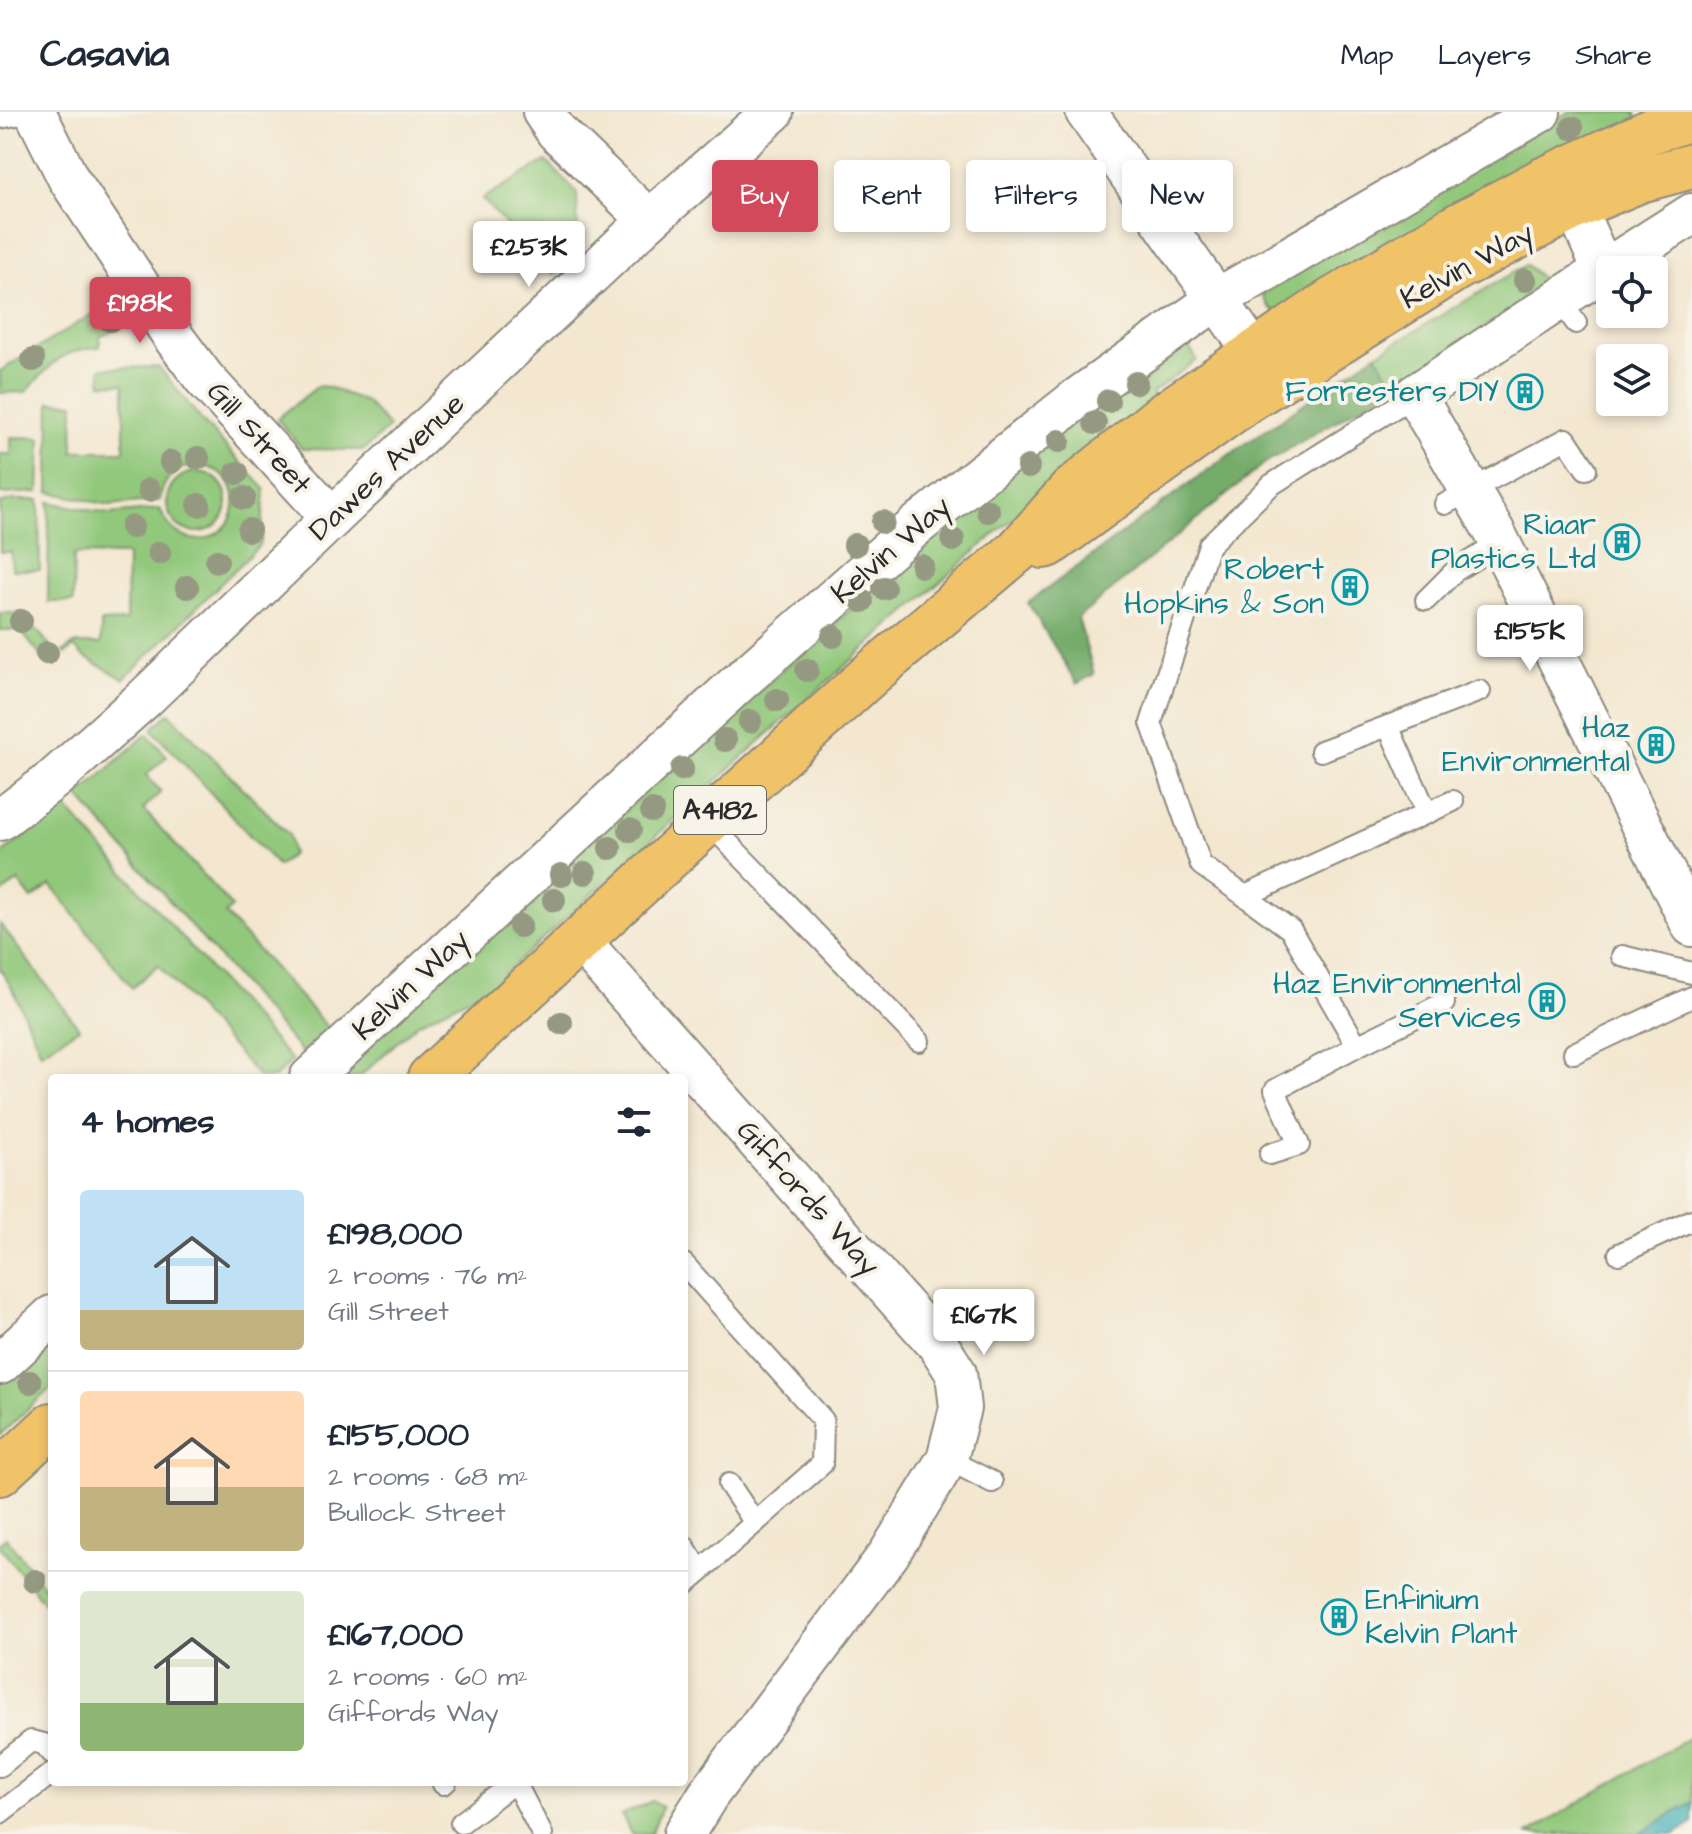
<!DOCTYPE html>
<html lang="en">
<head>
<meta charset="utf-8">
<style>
  body { margin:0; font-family:"Architects Daughter",sans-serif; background:#f6f6f7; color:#1f2937; height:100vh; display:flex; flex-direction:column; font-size:30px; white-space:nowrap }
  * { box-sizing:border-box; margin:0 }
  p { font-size:26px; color:#747a83 }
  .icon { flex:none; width:44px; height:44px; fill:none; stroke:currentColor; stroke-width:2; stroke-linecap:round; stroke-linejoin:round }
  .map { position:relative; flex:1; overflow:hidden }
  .panel { position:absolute; left:48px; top:962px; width:640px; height:712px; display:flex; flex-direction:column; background:#fff; border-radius:8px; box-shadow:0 4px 12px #0003 }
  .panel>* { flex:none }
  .guide { position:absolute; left:712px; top:48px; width:760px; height:72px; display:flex; gap:16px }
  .buttons { position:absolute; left:1596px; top:144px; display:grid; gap:16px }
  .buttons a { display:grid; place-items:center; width:72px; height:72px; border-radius:8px; background:#fff; box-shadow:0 4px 12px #0003; font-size:40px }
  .price { position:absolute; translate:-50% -68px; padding:0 18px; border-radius:8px; background:#fff; color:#222; font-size:26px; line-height:52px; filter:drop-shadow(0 2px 4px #0008) }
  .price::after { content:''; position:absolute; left:50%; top:48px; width:24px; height:18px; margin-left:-12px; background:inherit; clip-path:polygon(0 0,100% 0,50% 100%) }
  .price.active { background:#d1495b; color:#fff }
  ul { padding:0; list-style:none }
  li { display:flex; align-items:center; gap:24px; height:200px; padding:0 32px }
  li+li { border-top:2px solid #e0e1e3 }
  li span { display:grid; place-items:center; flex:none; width:224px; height:160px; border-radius:8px; color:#555 }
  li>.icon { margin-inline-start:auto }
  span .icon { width:96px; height:96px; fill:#fffc; stroke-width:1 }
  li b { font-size:34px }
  h2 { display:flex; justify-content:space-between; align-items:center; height:96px; padding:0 32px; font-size:34px }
  .chip { padding:0 28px; border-radius:8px; background:#fff; box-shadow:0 4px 12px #0003; font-size:28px; line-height:72px }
  .chip.active { background:#d1495b; color:#fff }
  header { display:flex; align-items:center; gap:48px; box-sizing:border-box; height:112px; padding:0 40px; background:#fff; border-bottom:2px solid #e0e1e3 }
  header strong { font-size:38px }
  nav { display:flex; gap:44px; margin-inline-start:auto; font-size:28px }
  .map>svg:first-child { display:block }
  .green { fill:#92c87b; stroke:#5e7a53; stroke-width:2 }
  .forest { fill:#75ac6b; stroke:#506c4b; stroke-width:2 }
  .water { fill:#39abb3; stroke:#326b6f; stroke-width:2 }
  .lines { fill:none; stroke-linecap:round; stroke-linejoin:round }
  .lane-casing { stroke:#8f897e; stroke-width:24 }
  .street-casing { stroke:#8f897e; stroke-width:44 }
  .primary-casing { stroke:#8f897e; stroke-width:48 }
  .lane { stroke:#fff; stroke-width:20 }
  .street { stroke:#fff; stroke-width:40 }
  .primary { stroke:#f0c369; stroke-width:44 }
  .tree { fill:#969982 }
  .labels { text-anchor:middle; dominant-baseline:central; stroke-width:8; stroke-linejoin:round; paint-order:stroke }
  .shield { fill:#f7f3e8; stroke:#686764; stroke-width:2 }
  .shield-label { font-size:28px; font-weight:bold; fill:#2b2b2b }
  .street-label { font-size:30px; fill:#2b2b2b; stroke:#f7f3e8 }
  .culture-label { font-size:30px; fill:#0d838f; stroke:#f7f3e8; text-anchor:end }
</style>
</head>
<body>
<header>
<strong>Casavia</strong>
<nav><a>Map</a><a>Layers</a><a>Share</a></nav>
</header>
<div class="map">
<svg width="1692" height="1722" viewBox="0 0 1692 1722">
  <rect width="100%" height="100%" fill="#f7f3e8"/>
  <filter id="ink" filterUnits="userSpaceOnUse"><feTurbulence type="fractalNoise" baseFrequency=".0125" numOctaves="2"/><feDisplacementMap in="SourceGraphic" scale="16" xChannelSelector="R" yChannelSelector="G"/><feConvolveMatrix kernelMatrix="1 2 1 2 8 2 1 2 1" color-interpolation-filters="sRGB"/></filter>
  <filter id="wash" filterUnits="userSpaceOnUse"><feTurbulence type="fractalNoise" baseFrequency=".006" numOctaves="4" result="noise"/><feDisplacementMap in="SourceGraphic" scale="32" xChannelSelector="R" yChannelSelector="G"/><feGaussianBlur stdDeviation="1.8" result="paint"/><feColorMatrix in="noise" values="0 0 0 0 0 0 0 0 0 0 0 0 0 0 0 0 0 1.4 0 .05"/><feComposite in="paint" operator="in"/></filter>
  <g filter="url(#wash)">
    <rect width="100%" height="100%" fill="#f3e7d0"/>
    <g class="green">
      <path d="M1569,0H1635L1638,7L1282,203C1271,198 1266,193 1262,182L1502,36Z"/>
      <polygon points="546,49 577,80 578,139 553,162 482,87"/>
      <polygon points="1526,153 1544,168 1520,194 1395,274 1376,242"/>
      <path d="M112,190L127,212L100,225V235C60,238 52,252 26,280L0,281V259Z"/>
      <polygon points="1185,229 1197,248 1152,281 1160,293 998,419 768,622 490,875 418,911 358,966 332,966 559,755 1014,353"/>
      <path d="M159,255L203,310L265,377L261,432L124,567L84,545L74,535L65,542L63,540L74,532H101V510L126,509L127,443L74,442L73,490H48L49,390L109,402L160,397C168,419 191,436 214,423C223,419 231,410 233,400C246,349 167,333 160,388L110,393L49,380L50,290L74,291L73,339H124V272L101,271V256Z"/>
      <polygon points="318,274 328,275 366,290 389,315 364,338 302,337 277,307"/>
      <polygon points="11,325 41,326 39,380 0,382 0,342 11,342"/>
      <circle cx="197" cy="390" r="30"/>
      <polygon points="12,388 39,388 40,458 12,458 11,440 0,440 0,392"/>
      <polygon points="0,501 23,501 60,546 49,554 20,518 0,518"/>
      <polygon points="169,601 289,723 292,742 278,754 152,617"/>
      <polygon points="147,622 167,644 146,663 161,680 143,697 232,795 225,802 328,916 302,941 78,684"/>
      <polygon points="65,694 292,949 274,966 260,966 158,853 132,876 51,773 32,787 18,769 0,783 0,743"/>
      <polygon points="0,812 79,916 41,940 12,876 0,857"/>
      <polygon points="52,1223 52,1275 0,1323 0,1271"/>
      <polygon points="6,1425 52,1485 52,1501 0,1435 0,1431"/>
      <polygon points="1692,1624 1692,1690 1639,1722 1528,1722 1583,1688"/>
      <polygon points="652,1689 662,1695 651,1722 631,1722 622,1703"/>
    </g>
    <polygon class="forest" points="1376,242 1395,274 1265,351 1078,506 1094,562 1077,572 1028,491 1216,352"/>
    <polygon class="water" points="1692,1690 1692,1712 1675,1722 1639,1722"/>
  </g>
  <g filter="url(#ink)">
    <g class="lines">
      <defs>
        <g id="lane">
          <polyline points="0,6 32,0"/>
          <polyline points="1559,187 1576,211"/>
          <polyline points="1415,283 1271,373 1209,433 1151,611 1201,753 1245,784 1427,701"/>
          <polyline points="1445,392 1566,327 1586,357"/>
          <polyline points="1426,488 1455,459 1500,431"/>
          <polyline points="1321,639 1388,614"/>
          <polyline points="1453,689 1427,701 1388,614 1480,579"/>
          <polyline points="708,710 919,929"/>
          <polyline points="1245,784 1291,818 1357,934"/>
          <polyline points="1622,844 1692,861"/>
          <polyline points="1574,941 1692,885"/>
          <polyline points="1270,1042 1299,1033 1275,978 1357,934 1444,891"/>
          <polyline points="1619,1142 1692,1108"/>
          <polyline points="684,1152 823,1308 822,1352 684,1473"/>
          <polyline points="947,1347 992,1370"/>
          <polyline points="729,1372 755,1411"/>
          <polyline points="684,1434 700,1459"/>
          <polyline points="0,1654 31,1629 44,1632 52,1641"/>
          <polyline points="515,1670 542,1722"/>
          <polyline points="443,1672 446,1670"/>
          <polyline points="0,1701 52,1661"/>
          <polyline points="461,1711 515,1670"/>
        </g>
        <g id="street">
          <polyline points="35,0 68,66 174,226 204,266 332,406"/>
          <polyline points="543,0 556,19 649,108"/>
          <polyline points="1086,0 1255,242 1275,250 1285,244"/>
          <polyline points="1546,87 1556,83 1575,95 1603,158"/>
          <polyline points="1692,102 1590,167 1415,283 1494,419 1692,814"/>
          <polyline points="0,708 54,667 145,586 332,406 649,108 773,0"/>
          <polyline points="580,829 939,1234 956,1261 960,1296 947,1347 889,1442 708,1683 684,1722"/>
          <polyline points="310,966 736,573 916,414 1079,285 1217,187 1540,0"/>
          <polyline points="0,1252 52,1204"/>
        </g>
        <g id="primary">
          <polyline points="1043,434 1048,433 1246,289 1457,156 1575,95 1640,68 1692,54"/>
          <polyline points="430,966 724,695 872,561 1017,439 1071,378 1159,306 1331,189 1452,117 1545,67 1651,19 1692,6"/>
          <polyline points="0,1361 52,1313"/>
        </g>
      </defs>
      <use href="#lane" class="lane-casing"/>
      <use href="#street" class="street-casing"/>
      <use href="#primary" class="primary-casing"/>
      <use href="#lane" class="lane"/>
      <use href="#street" class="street"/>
      <use href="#primary" class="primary"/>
    </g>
    <g class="tree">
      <circle cx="1572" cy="16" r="12"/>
      <circle cx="1525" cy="168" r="12"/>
      <circle cx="110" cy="208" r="12"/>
      <circle cx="33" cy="248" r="12"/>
      <circle cx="1136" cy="271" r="12"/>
      <circle cx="1108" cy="289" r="12"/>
      <circle cx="1095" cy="311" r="12"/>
      <circle cx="1059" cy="329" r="12"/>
      <circle cx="198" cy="346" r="12"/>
      <circle cx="171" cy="350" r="12"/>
      <circle cx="1028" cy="355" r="12"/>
      <circle cx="237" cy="361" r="12"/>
      <circle cx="149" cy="378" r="12"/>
      <circle cx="244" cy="386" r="12"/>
      <circle cx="199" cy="393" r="12"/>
      <circle cx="988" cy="399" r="12"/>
      <circle cx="883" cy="410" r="12"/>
      <circle cx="132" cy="415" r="12"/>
      <circle cx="249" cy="418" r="12"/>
      <circle cx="953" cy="428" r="12"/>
      <circle cx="855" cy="433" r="12"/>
      <circle cx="159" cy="441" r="12"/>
      <circle cx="217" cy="449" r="12"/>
      <circle cx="922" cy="454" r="12"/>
      <circle cx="187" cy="475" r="12"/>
      <circle cx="884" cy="476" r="12"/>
      <circle cx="862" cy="489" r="12"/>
      <circle cx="21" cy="509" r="12"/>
      <circle cx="833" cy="524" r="12"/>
      <circle cx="47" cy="541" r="12"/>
      <circle cx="807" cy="558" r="12"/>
      <circle cx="777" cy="588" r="12"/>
      <circle cx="750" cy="609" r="12"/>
      <circle cx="725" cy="628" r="12"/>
      <circle cx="682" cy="657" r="12"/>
      <circle cx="652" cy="699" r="12"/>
      <circle cx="630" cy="718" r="12"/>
      <circle cx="610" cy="736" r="12"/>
      <circle cx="585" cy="761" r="12"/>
      <circle cx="561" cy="763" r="12"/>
      <circle cx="554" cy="788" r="12"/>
      <circle cx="520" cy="814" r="12"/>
      <circle cx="561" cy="911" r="12"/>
      <circle cx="30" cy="1270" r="12"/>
      <circle cx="35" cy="1469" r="12"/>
    </g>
  </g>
  <defs>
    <symbol id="building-ring" viewBox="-11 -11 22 22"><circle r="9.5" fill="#f7f3e8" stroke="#0f9aa8" stroke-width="1.5"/><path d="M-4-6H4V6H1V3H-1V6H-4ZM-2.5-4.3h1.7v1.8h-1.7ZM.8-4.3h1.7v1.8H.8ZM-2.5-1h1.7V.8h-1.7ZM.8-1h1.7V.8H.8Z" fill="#0f9aa8"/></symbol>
  </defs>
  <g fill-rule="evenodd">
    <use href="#building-ring" x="1505" y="260" width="40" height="40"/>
    <use href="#building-ring" x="1602" y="410" width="40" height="40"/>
    <use href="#building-ring" x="1330" y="455" width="40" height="40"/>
    <use href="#building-ring" x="1636" y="613" width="40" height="40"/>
    <use href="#building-ring" x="1527" y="869" width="40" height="40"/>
    <use href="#building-ring" x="1319" y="1485" width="40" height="40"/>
  </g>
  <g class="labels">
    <rect class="shield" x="674" y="674" width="92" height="48" rx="6"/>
    <g class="shield-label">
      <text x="720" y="698">A4182</text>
    </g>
    <g class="street-label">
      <text transform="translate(1467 154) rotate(-29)">Kelvin Way</text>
      <text transform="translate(259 326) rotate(48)">Gill Street</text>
      <text transform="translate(387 355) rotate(-43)">Dawes Avenue</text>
      <text transform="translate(891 438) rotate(-41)">Kelvin Way</text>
      <text transform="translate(411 873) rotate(-43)">Kelvin Way</text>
      <text transform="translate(808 1086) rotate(48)">Giffords Way</text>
    </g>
    <g class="culture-label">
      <text x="1499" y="280">Forresters DIY</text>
      <text x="1596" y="413">Riaar<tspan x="1596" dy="34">Plastics Ltd</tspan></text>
      <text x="1324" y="458">Robert<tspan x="1324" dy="34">Hopkins &amp; Son</tspan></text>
      <text x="1630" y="616">Haz<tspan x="1630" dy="34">Environmental</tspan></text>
      <text x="1521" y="872">Haz Environmental<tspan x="1521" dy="34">Services</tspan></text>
      <text x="1365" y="1488" text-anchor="start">Enfinium<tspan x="1365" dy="34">Kelvin Plant</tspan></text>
    </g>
  </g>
</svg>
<div class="buttons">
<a><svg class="icon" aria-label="locate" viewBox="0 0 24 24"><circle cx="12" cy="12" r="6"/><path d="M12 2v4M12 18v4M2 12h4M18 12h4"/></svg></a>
<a><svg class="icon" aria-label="layers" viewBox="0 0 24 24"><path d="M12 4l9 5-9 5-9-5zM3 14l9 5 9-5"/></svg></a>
</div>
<b class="price" style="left:529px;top:177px">£253K</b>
<b class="price active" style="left:140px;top:233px">£198K</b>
<b class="price" style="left:1530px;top:561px">£155K</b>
<b class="price" style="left:984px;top:1245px">£167K</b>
<div class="guide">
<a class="chip active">Buy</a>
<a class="chip">Rent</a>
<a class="chip">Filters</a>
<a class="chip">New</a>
</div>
<section class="panel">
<h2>4 homes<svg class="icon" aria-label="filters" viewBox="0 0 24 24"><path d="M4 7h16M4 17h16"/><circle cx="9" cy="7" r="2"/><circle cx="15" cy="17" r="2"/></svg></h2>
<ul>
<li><span style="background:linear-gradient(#bfe0f5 75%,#c2b280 0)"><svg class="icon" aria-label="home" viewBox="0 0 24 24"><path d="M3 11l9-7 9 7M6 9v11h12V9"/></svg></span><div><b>£198,000</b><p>2 rooms · 76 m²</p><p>Gill Street</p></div></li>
<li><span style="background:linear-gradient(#ffd9b3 60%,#c2b280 0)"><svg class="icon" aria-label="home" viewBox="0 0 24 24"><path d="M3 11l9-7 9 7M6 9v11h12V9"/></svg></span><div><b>£155,000</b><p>2 rooms · 68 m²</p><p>Bullock Street</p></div></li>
<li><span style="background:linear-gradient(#dfe7d0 70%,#8fb573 0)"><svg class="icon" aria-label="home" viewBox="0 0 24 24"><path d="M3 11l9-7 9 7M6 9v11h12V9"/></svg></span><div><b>£167,000</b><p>2 rooms · 60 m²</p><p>Giffords Way</p></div></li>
</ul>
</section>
</div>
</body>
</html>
